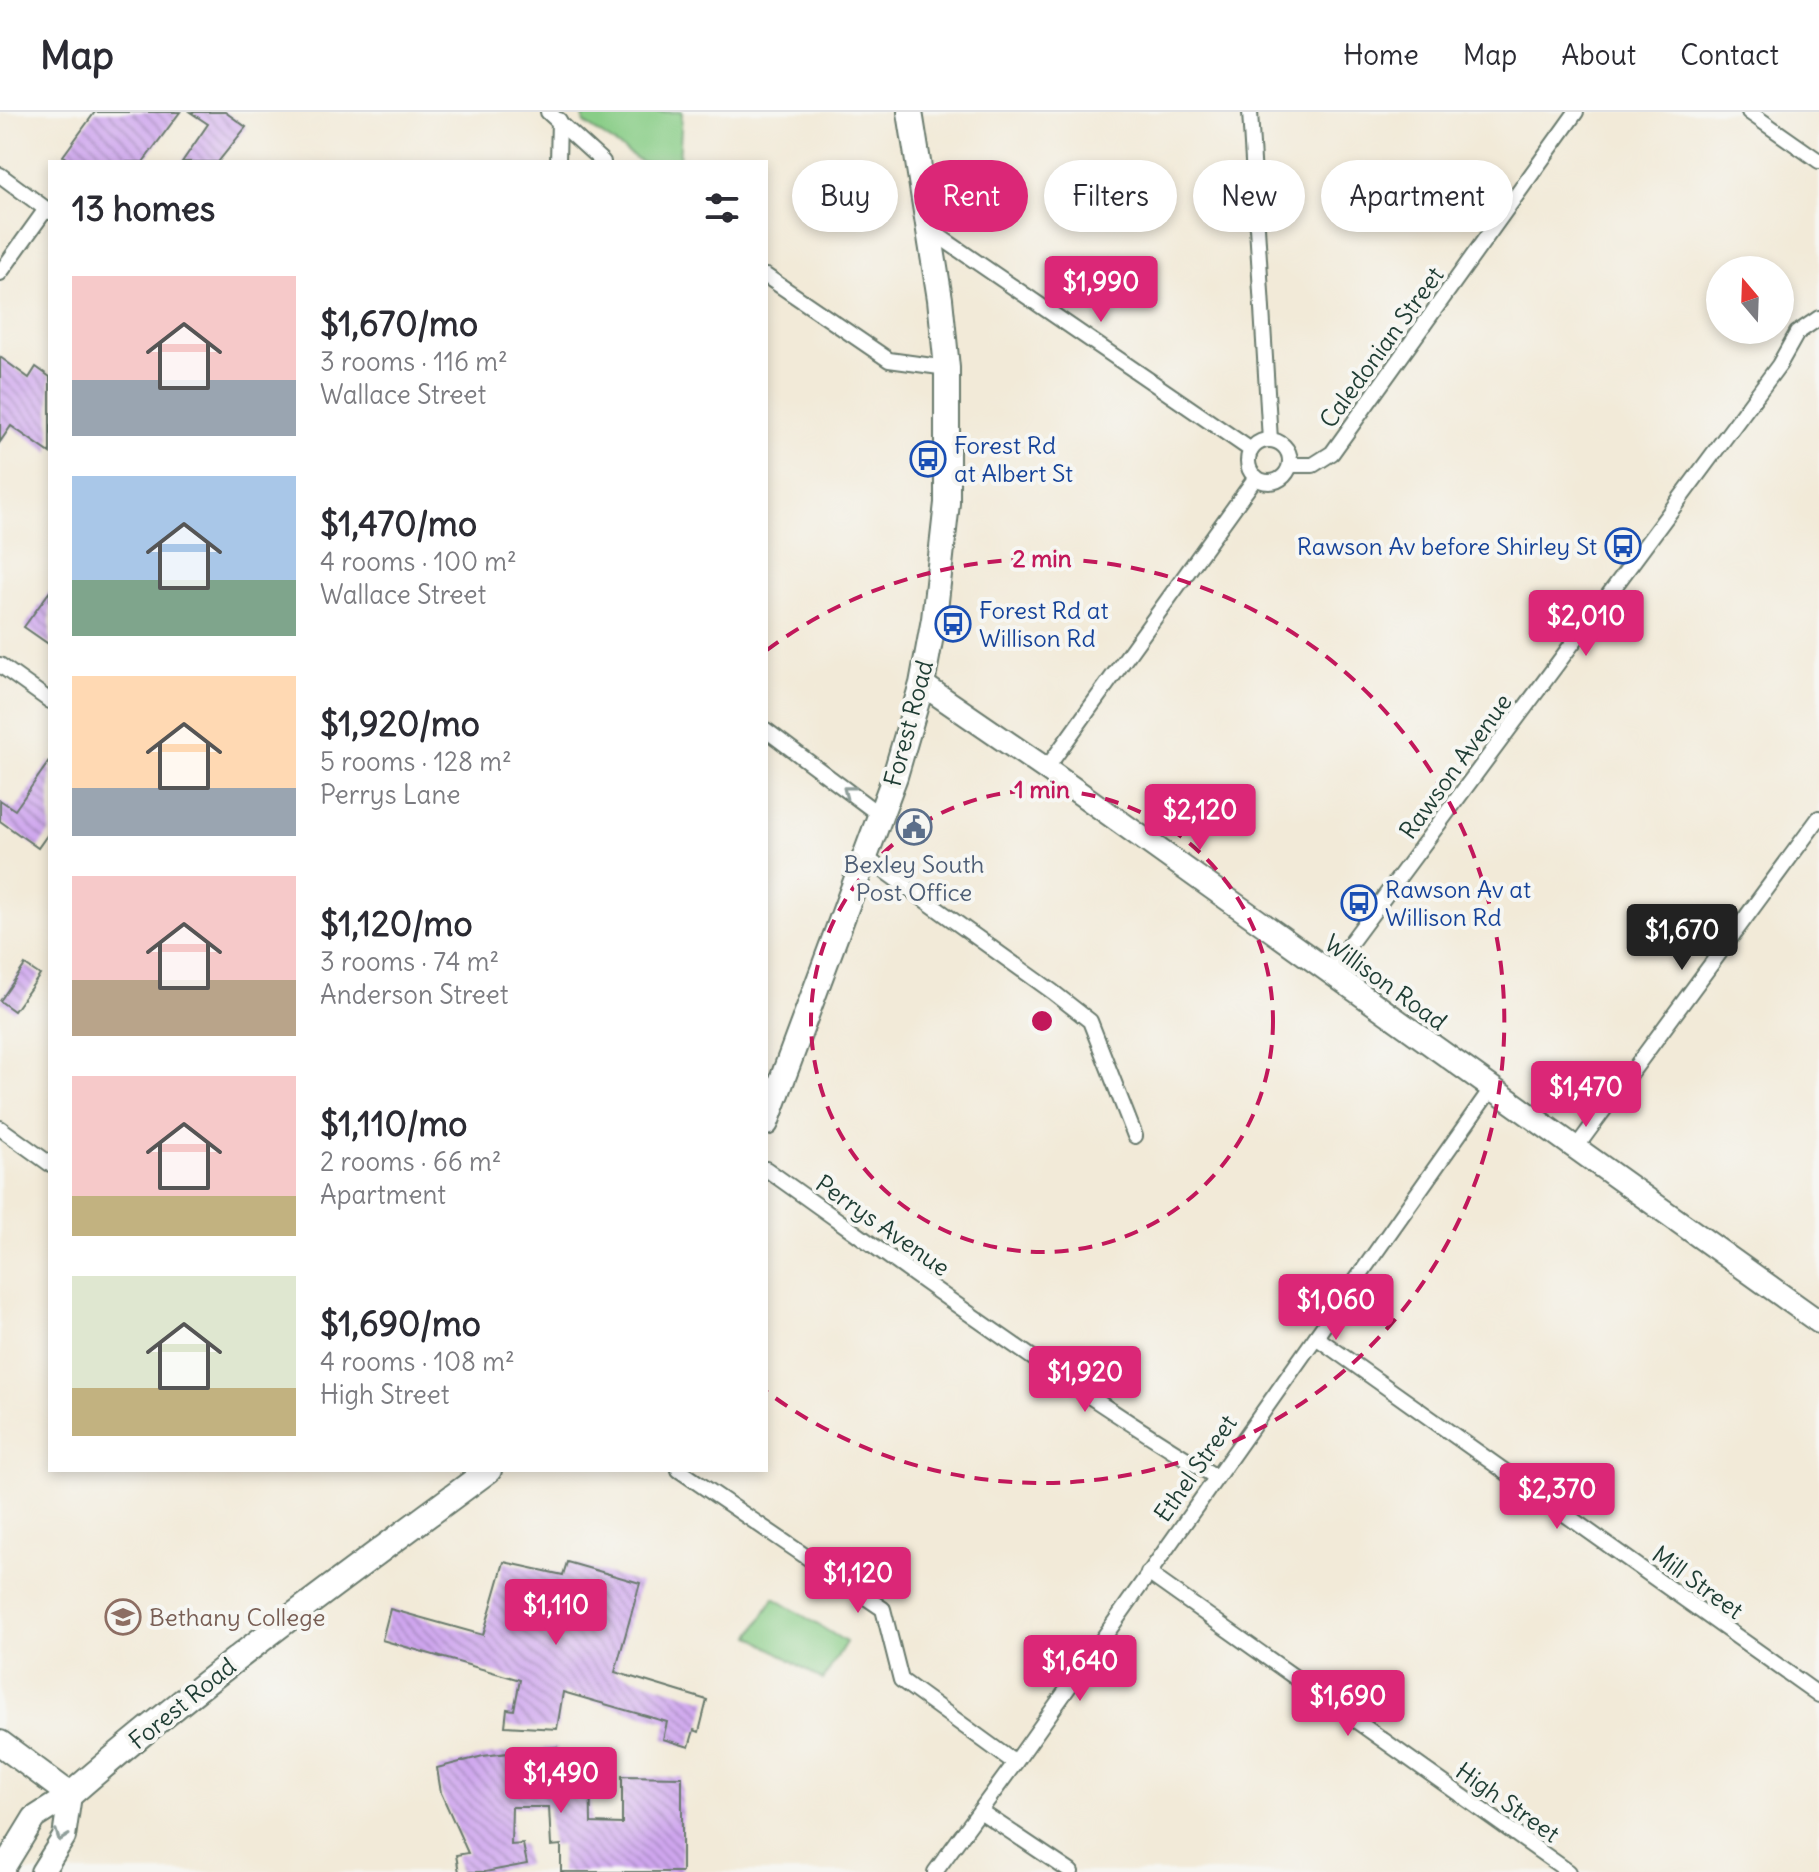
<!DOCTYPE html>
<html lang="en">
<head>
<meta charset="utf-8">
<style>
  body { margin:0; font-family:Delius,sans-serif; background:#f7f7f7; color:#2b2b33; height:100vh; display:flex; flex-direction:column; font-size:30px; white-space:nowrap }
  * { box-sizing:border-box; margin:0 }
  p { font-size:26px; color:#7c7c81 }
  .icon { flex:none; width:44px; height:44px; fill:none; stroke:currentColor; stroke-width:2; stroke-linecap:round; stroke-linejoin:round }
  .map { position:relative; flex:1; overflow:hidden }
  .side { position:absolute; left:48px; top:48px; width:720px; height:1312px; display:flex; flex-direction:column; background:#fff; border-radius:0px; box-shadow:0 4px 12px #0003 }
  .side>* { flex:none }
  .hud { position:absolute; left:792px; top:48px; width:760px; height:72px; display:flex; gap:16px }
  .needle { width:52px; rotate:341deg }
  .fabs { position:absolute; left:1706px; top:144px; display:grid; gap:16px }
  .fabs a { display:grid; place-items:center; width:88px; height:88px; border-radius:50%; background:#fff; box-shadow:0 4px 12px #0003; font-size:40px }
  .price { position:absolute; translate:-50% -68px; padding:0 18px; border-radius:8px; background:#db2777; color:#fff; font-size:26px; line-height:52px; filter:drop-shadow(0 2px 4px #0008) }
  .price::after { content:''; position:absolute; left:50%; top:48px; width:24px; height:18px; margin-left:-12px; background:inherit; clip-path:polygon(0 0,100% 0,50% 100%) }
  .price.selected { background:#222; color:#fff }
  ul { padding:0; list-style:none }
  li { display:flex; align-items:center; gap:24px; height:200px; padding:0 24px }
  li span { display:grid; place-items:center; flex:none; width:224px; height:160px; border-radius:0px; color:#555 }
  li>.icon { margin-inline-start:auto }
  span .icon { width:96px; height:96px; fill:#fffc; stroke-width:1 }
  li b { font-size:34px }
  h2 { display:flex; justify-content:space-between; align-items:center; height:96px; padding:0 24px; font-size:34px }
  .chip { padding:0 28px; border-radius:36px; background:#fff; box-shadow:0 4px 12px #0003; font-size:28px; line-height:72px }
  .chip.selected { background:#db2777; color:#fff }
  header { display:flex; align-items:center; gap:48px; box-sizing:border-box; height:112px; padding:0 40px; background:#fff; border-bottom:2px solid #e1e1e2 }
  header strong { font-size:38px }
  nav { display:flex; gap:44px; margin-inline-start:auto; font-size:28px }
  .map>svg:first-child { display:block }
  .park { fill:#89cd87; stroke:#54855e; stroke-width:2 }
  .building { fill:url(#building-back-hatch) }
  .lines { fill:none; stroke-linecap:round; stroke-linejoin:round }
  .minor-casing { stroke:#697a6d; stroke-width:18 }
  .secondary-casing { stroke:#697a6d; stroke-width:26 }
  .primary-casing { stroke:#697a6d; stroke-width:28 }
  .minor { stroke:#fff; stroke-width:14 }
  .secondary { stroke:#fff; stroke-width:22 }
  .primary { stroke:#fff; stroke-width:24 }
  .oneway { stroke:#8f9e9a }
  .ring { fill:none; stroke:#c2185b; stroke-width:4; stroke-dasharray:14 10 }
  .labels { text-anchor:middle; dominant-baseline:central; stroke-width:8; stroke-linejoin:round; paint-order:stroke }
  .street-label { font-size:24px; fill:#1f3d34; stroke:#f6f6f2 }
  .transit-label { font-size:24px; fill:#164399; stroke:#f6f6f2; text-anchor:start }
  .service-label { font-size:24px; fill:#4e5e75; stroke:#f6f6f2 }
  .education-label { font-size:24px; fill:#785e54; stroke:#f6f6f2; text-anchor:start }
  .centre { fill:#c2185b; stroke:#f6f6f2; stroke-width:4 }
  .ring-label { font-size:24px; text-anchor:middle; font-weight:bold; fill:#c2185b; stroke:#f6f6f2; stroke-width:8; stroke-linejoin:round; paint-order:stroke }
</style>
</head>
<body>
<header>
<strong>Map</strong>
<nav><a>Home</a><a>Map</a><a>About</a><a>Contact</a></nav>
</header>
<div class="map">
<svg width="1819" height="1760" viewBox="0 0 1819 1760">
  <defs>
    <pattern id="building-back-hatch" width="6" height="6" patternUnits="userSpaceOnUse" patternTransform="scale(2)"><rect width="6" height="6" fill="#cfa6ee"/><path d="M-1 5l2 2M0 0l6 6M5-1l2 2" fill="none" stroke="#a788c2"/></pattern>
  </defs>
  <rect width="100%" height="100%" fill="#f6f6f2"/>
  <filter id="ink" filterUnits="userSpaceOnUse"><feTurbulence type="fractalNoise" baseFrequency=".0125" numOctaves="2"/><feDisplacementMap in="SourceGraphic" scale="16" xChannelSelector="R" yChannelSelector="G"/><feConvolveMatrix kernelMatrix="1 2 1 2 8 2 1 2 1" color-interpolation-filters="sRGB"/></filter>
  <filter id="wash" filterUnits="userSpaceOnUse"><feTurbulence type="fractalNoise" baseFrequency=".006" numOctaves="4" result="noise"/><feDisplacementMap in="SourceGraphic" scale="32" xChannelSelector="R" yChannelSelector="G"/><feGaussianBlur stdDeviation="1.8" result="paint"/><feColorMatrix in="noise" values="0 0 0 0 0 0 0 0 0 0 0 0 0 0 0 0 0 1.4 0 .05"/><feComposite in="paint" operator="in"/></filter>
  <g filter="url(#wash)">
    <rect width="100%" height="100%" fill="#f2ead8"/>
    <g class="park">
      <polygon points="583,0 682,0 679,50 642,50 584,11"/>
      <polygon points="774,1486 846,1530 823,1568 751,1524"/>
    </g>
    <g id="blocks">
      <g class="building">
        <polygon points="95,0 180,0 143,50 71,50 63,44"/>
        <polygon points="190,0 225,0 246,15 218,50 182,50 208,12"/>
        <polygon points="0,245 29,266 36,255 50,265 50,341 11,314 0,330"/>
        <polygon points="50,479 50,533 24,515"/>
        <polygon points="50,648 50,719 38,736 0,709 0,688 15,698"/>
        <polygon points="25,853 40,863 14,899 0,889"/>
        <polygon points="504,1450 563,1463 567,1450 640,1471 615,1560 707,1588 699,1620 694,1618 689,1635 663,1627 667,1610 563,1580 557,1617 505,1614 507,1597 514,1598 520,1568 382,1528 390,1497 483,1523"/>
        <polygon points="557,1635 556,1655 590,1655 591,1711 622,1712 622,1664 682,1665 682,1760 561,1760 561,1733 551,1734 549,1695 512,1695 511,1733 523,1732 527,1752 485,1760 459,1760 456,1743 468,1741 441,1681 437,1656 483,1644"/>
      </g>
    </g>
  </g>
  <g filter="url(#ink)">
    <use href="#blocks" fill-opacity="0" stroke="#697a6d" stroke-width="2"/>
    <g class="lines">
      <defs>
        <g id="minor">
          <polyline points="548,0 603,50"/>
          <polyline points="1250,0 1270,328"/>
          <polyline points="1749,0 1819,49"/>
          <polyline points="558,50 559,8"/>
          <polyline points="0,63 50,100"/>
          <polyline points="930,118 1251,338"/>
          <polyline points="0,161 46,97"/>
          <polyline points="766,164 889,248 947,256"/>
          <circle cx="1269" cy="349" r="21"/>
          <polyline points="1290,353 1313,353 1332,341 1576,0"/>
          <polyline points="0,553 50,589"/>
          <polyline points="766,618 881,704"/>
          <polyline points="1046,657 1256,365"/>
          <polyline points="865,745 1053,880 1090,909 1135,1024"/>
          <polyline points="1328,861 1779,253 1797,221 1819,206"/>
          <polyline points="0,1016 50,1052"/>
          <polyline points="1575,1037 1819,706"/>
          <path d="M766,1057C914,1162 1061,1271 1216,1365"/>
          <polyline points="1316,1225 1819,1583"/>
          <polyline points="679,1358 883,1497 901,1568 1015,1651"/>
          <polyline points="1148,1461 1569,1760"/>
          <polyline points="980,1699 1071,1760"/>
          <polyline points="935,1760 1015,1651 1491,977"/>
        </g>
        <g id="secondary">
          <polyline points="922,572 1046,657 1819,1210"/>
          <polyline points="1,1760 34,1706 70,1683"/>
          <polyline points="42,1760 64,1725 70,1683"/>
        </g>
        <g id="primary">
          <polyline points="766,1011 895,664 922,572 934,507 947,391 947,256 940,187 910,0"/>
          <path d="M0,1631L70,1683C203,1567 347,1463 489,1358"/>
        </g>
      </defs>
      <use href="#minor" class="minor-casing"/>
      <use href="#secondary" class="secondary-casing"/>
      <use href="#primary" class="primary-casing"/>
      <use href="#minor" class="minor"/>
      <use href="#secondary" class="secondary"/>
      <use href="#primary" class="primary"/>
    </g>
    <defs><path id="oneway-chevron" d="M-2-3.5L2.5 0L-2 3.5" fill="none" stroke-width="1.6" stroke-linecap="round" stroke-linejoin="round" transform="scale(2)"/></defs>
    <g class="oneway">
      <use href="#oneway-chevron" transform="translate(848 679) rotate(-142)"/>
      <use href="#oneway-chevron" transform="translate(61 1724) rotate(110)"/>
    </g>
  </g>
  <g class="ring">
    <circle cx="1042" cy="909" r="231"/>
    <path d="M767 538A462 462 0 1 1 767 1280"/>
  </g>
  <defs>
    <symbol id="bus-ring" viewBox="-11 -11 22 22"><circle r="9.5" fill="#f6f6f2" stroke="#1a4fb4" stroke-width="1.5"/><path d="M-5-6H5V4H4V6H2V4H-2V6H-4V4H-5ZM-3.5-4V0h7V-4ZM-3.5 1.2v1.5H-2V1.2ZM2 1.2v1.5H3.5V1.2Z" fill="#1a4fb4"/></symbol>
    <symbol id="civic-ring" viewBox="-11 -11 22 22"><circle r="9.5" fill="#f6f6f2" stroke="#5c6f8a" stroke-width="1.5"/><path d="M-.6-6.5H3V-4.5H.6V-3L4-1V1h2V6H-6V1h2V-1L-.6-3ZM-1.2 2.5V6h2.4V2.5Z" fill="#5c6f8a"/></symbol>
    <symbol id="school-ring" viewBox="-11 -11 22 22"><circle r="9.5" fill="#f6f6f2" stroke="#8d6e63" stroke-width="1.5"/><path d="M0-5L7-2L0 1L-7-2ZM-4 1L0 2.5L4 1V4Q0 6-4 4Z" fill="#8d6e63"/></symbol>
  </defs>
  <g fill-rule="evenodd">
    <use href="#bus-ring" x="908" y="327" width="40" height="40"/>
    <use href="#bus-ring" x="1603" y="414" width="40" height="40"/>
    <use href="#bus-ring" x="933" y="492" width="40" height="40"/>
    <use href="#civic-ring" x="894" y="695" width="40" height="40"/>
    <use href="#bus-ring" x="1339" y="771" width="40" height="40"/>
    <use href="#school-ring" x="103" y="1485" width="40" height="40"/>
  </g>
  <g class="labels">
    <g class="street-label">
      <text transform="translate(1381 235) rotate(-54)">Caledonian Street</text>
      <text transform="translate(908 611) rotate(-75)">Forest Road</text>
      <text transform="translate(1455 654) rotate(-54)">Rawson Avenue</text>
      <text transform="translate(1386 870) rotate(36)">Willison Road</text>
      <text transform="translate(883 1113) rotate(35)">Perrys Avenue</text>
      <text transform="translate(1195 1356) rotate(-55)">Ethel Street</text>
      <text transform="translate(1698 1470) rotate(36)">Mill Street</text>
      <text transform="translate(182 1591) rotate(-39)">Forest Road</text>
      <text transform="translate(1508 1690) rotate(35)">High Street</text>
    </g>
    <g class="transit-label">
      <text x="954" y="333">Forest Rd<tspan x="954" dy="28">at Albert St</tspan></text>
      <text x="1597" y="434" text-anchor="end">Rawson Av before Shirley St</text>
      <text x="979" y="498">Forest Rd at<tspan x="979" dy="28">Willison Rd</tspan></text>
      <text x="1385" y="777">Rawson Av at<tspan x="1385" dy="28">Willison Rd</tspan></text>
    </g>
    <g class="service-label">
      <text x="914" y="752">Bexley South<tspan x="914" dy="28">Post Office</tspan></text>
    </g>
    <g class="education-label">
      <text x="149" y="1505">Bethany College</text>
    </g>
  </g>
  <circle cx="1042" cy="909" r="12" class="centre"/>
  <g class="ring-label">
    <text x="1042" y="455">2 min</text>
    <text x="1042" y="686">1 min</text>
  </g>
</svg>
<div class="fabs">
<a><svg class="needle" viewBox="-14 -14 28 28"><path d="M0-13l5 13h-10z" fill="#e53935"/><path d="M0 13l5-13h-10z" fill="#7c7c81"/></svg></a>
</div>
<b class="price" style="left:1101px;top:212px">$1,990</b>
<b class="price" style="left:1586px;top:546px">$2,010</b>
<b class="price" style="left:1200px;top:740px">$2,120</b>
<b class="price selected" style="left:1682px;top:860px">$1,670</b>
<b class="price" style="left:1586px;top:1017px">$1,470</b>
<b class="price" style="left:1336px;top:1230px">$1,060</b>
<b class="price" style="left:1085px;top:1302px">$1,920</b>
<b class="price" style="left:1557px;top:1419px">$2,370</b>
<b class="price" style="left:858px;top:1503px">$1,120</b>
<b class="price" style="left:556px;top:1535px">$1,110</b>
<b class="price" style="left:1080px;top:1591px">$1,640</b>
<b class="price" style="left:1348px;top:1626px">$1,690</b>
<b class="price" style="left:561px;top:1703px">$1,490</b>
<div class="hud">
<a class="chip">Buy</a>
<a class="chip selected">Rent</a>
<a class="chip">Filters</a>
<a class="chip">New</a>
<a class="chip">Apartment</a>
</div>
<section class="side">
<h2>13 homes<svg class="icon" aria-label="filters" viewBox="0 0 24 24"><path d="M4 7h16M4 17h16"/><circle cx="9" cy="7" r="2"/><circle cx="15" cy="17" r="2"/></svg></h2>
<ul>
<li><span style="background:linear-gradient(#f6c9c9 65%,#9aa5b1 0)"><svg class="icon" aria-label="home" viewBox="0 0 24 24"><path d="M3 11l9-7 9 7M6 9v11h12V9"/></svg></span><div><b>$1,670/mo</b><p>3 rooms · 116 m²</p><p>Wallace Street</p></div></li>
<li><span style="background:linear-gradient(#a9c7e8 65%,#7fa58c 0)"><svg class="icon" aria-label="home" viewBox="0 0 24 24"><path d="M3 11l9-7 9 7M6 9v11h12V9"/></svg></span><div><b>$1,470/mo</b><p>4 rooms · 100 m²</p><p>Wallace Street</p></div></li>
<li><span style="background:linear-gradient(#ffd9b3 70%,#9aa5b1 0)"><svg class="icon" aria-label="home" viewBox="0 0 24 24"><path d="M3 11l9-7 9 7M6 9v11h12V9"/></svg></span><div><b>$1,920/mo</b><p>5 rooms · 128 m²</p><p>Perrys Lane</p></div></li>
<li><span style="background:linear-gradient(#f6c9c9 65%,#b9a48a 0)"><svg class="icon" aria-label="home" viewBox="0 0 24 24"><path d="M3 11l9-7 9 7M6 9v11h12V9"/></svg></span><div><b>$1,120/mo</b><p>3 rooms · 74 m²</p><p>Anderson Street</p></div></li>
<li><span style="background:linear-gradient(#f6c9c9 75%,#c2b280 0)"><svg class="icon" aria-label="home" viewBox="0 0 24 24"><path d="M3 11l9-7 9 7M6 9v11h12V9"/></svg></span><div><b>$1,110/mo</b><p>2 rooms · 66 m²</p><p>Apartment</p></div></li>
<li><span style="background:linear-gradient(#dfe7d0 70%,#c2b280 0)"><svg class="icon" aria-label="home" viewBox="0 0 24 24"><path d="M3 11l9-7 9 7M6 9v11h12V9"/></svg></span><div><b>$1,690/mo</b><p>4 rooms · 108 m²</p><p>High Street</p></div></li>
</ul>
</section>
</div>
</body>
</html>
